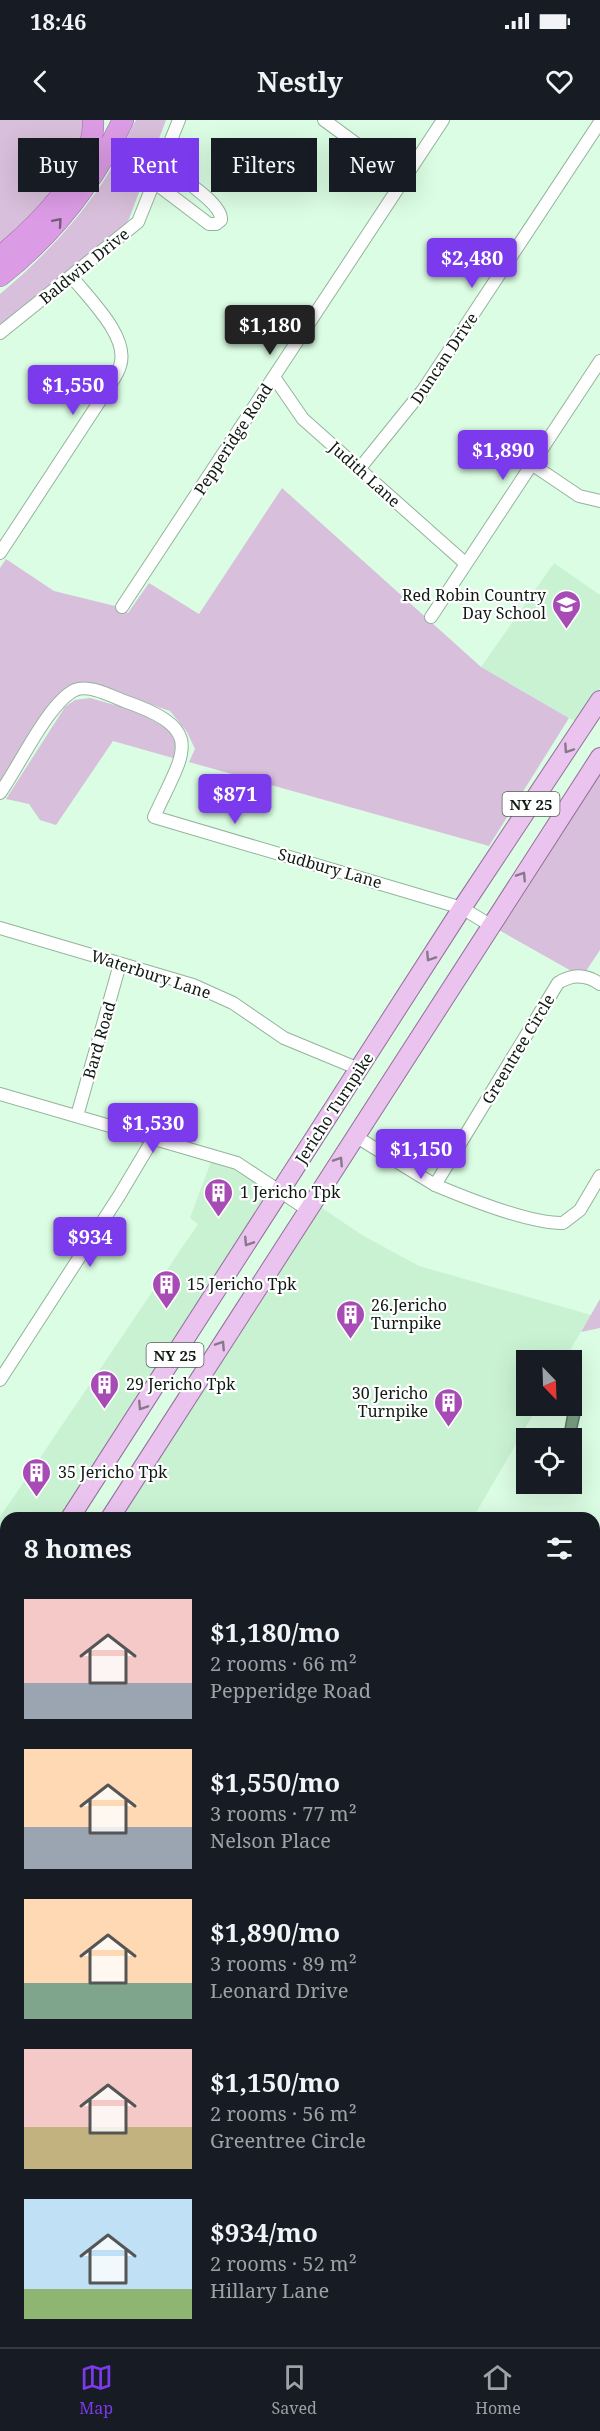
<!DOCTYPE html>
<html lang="en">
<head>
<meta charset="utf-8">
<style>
  body { margin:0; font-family:"Noto Serif",serif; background:#242831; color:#f1f3f6; height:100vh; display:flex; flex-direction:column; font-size:22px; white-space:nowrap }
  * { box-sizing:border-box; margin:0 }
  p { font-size:20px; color:#9ea1a6 }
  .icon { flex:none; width:33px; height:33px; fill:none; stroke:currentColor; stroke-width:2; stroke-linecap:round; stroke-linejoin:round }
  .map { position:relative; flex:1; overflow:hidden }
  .side { position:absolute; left:0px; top:1392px; width:600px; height:836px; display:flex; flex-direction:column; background:#171b24; border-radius:18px 18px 0 0; box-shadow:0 6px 24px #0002 }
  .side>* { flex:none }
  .guide { position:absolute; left:18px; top:18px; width:564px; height:54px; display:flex; gap:12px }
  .needle { width:39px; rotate:157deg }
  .fabs { position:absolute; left:516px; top:1230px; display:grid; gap:12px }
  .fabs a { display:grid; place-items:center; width:66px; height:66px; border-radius:0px; background:#171b24; box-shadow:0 6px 24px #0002; font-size:30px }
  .price { position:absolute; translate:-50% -51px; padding:0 14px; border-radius:6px; background:#7c3aed; color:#fff; font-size:20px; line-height:39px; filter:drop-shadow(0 2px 3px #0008) }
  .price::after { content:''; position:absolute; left:50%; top:36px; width:18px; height:14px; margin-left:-9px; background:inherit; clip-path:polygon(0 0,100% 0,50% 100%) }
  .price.on { background:#222; color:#fff }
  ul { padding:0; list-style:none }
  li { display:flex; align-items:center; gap:18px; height:150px; padding:0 24px }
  li span { display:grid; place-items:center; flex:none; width:168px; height:120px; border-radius:0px; color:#555 }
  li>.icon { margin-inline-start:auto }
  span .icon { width:72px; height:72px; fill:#fffc; stroke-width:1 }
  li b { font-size:26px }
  h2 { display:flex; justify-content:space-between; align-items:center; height:72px; padding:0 24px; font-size:26px }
  .chip { padding:0 21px; border-radius:0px; background:#171b24; box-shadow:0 6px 24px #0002; font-size:21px; line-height:54px }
  .chip.on { background:#7c3aed; color:#fff }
  .status { display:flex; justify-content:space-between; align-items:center; height:42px; padding:0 30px; background:#171b24; direction:ltr }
  .status svg { height:16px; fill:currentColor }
  header { display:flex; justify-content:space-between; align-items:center; height:78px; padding:0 24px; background:#171b24; font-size:27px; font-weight:700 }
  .tabs { display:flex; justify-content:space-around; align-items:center; height:84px; border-top:2px solid #363941; background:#171b24; font-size:16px; color:#9ea1a6 }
  .tabs a { display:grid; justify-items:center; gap:3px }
  .tabs .on { color:#7c3aed }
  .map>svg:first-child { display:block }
  .built { fill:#c9f2d3 }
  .green { fill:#d8bfdb }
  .water { fill:#7aa284; stroke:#5a7a62; stroke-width:1.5 }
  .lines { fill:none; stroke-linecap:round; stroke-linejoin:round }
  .minor-casing { stroke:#94b39c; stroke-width:14 }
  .secondary-casing { stroke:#94b39c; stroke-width:18 }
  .primary-casing { stroke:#946f9b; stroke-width:20 }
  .motorway-casing { stroke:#946f9b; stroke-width:22 }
  .minor { stroke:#fff; stroke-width:12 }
  .secondary { stroke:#f4e1f7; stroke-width:16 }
  .primary { stroke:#eac4ef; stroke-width:18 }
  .motorway { stroke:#dc9ce5; stroke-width:21 }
  .oneway { stroke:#765c7c }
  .oneway2 { stroke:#87788c }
  .labels { text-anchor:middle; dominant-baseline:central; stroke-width:4.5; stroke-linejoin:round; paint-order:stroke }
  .shield { fill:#fff; stroke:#575f59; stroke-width:1.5 }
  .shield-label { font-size:15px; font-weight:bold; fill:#0f1b12 }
  .street-label { font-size:16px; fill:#0f1b12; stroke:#fff }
  .poi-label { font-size:16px; fill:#0f1b12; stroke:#fff; text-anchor:start }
</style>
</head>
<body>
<div class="status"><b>18:46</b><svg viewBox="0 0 49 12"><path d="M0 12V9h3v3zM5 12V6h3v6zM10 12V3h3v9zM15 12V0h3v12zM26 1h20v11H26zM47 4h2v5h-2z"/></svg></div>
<header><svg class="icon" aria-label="back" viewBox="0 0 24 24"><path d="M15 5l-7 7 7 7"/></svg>Nestly<svg class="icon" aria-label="heart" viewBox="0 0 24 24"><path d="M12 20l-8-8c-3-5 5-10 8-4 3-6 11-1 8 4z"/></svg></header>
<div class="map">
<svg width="600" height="2227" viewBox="0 0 600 2227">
  <rect width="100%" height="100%" fill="#dbfde3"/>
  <g class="built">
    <polygon points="554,443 600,475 600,568 578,603 481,547"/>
    <polygon points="213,1036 279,1073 60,1398 6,1398 6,1479 0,1488 0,1397 198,1104 190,1098"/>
    <polygon points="313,1082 362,1115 419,1146 591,1195 564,1240 526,1240 526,1286 538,1286 473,1398 102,1398"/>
    <polygon points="6,1542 6,2152 0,2157 0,1551"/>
  </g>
  <g class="green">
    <polygon points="0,0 86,0 81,33 43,85 0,126"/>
    <path d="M136,0H166L129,99L117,115L0,208V174C42,139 79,100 108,54C118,37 126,18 136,0Z"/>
    <polygon points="282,368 481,547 569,598 489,726 189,642 195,629 187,612 170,591 86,563 74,564 60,573 0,661 0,448 6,439 54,471 115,486 128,493 149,463 199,494"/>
    <polygon points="90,578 136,591 171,611 176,621 177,630 173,638 113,621 56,705 40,700 29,684 6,679 65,587 75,580"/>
    <polygon points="600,637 600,830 582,857 490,805"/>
    <polygon points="600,1179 600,1208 581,1212"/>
    <polygon points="600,1485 600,1689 594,1694 594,1489"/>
    <polygon points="6,1553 6,1611 3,1613 0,1608 0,1562"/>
    <polygon points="600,1707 600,1747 594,1752 594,1712"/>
    <polygon points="600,1843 600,1878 594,1882 594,1848"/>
    <polygon points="594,1928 600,1944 600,2024 594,2016"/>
    <polygon points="6,2189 6,2222 8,2222 0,2227 0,2194"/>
    <polygon points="129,2222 171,2222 164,2227 122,2227"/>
  </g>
  <polygon class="water" points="569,1287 581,1290 576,1312 565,1309"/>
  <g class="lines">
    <defs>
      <g id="minor">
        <polyline points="324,0 404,59"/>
        <path d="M155,63L209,104H216L221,100C223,83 176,55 162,44"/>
        <polyline points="0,213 138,102 179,0"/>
        <polyline points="274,257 303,299 465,443"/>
        <polyline points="533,345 579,376 600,381"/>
        <polyline points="360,348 423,270 600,2"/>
        <path d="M0,433L109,267C113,260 118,253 120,246C130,217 89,179 72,157"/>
        <polyline points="122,487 443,0"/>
        <polyline points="431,497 600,241"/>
        <path d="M0,673C19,647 48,583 75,570C89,564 111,576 124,581C208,610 184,631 154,697L462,788L490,805"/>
        <polyline points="0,808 193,865 233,883 284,918 359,949"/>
        <path d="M600,864C586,854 572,854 558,863L435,1065C466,1078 530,1104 563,1103L580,1090L600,1056"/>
        <polyline points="0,974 237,1043 308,1090"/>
        <polyline points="77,996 120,844"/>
        <polyline points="355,1016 435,1065"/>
        <polyline points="0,1260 119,1076 153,1019"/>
        <polyline points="594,1430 600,1427"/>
        <polyline points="594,1458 600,1461"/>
        <polyline points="594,1915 600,1923"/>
        <polyline points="594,2193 600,2202"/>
      </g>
      <g id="secondary">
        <polyline points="594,1890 600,1885"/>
        <polyline points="0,2172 6,2167"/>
        <polyline points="173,2227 180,2222"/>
      </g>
      <g id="primary">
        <polyline points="70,1398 462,788 600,580"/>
        <polyline points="110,1398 600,637"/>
        <polyline points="0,1508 6,1499"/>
        <polyline points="0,1562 6,1553"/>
      </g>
      <g id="motorway">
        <path d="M0,137C35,108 96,50 93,0"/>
        <path d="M0,156C53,114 94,62 123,0"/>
        <polyline points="594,1702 600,1698"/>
        <polyline points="594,1766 600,1761"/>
        <polyline points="594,1815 600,1810"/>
        <polyline points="21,2227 28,2222"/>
        <polyline points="85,2227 92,2222"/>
      </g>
    </defs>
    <use href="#minor" class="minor-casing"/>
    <use href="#secondary" class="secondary-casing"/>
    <use href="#primary" class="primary-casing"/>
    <use href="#motorway" class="motorway-casing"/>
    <use href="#minor" class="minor"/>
    <use href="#secondary" class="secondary"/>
    <use href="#primary" class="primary"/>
    <use href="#motorway" class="motorway"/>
  </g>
  <defs><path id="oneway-chevron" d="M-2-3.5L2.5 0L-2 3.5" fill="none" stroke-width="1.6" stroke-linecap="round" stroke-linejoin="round" transform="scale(1.5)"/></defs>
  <use class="oneway" href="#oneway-chevron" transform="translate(58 102) rotate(-49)"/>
  <g class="oneway2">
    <use href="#oneway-chevron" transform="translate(568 629) rotate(124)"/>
    <use href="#oneway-chevron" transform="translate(522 756) rotate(-57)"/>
    <use href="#oneway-chevron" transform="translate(430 837) rotate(123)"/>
    <use href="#oneway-chevron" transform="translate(339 1041) rotate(-57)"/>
    <use href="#oneway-chevron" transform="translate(248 1122) rotate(123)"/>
    <use href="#oneway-chevron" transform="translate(221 1225) rotate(-57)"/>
    <use href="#oneway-chevron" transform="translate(142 1286) rotate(123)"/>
  </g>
  <defs>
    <symbol id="school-pin" viewBox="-11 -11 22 30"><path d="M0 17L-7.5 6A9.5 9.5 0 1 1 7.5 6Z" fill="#a74bb5" stroke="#fff"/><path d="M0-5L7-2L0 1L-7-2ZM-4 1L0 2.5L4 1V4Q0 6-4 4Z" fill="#fff"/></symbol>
    <symbol id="building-pin" viewBox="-11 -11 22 30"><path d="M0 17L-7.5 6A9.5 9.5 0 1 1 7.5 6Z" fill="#a74bb5" stroke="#fff"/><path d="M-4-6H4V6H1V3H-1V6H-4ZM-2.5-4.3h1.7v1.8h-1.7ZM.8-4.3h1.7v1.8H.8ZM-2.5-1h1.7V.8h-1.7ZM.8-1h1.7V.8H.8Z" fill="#fff"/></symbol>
  </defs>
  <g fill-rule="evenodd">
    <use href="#school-pin" x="550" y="468" width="33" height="45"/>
    <use href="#building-pin" x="202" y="1056" width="33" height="45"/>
    <use href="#building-pin" x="150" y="1148" width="33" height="45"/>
    <use href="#building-pin" x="334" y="1178" width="33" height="45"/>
    <use href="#building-pin" x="88" y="1248" width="33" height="45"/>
    <use href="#building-pin" x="432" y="1266" width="33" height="45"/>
    <use href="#building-pin" x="20" y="1336" width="33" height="45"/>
  </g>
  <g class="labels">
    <g class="shield">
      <rect x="502.5" y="672" width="57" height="24" rx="4.5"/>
      <rect x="146.5" y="1223" width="57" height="24" rx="4.5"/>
    </g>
    <g class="shield-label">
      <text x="531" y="684">NY 25</text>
      <text x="175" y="1235">NY 25</text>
    </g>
    <g class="street-label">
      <text transform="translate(84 146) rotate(-39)">Baldwin Drive</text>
      <text transform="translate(444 238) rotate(-56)">Duncan Drive</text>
      <text transform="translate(233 319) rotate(-57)">Pepperidge Road</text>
      <text transform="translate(365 354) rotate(42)">Judith Lane</text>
      <text transform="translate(330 748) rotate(16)">Sudbury Lane</text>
      <text transform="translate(151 854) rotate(18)">Waterbury Lane</text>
      <text transform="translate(99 920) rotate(-74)">Bard Road</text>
      <text transform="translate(518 929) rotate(-59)">Greentree Circle</text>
      <text transform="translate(334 988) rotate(-57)">Jericho Turnpike</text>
    </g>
    <g class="poi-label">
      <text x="546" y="475" text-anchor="end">Red Robin Country<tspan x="546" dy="18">Day School</tspan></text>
      <text x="240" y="1072">1 Jericho Tpk</text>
      <text x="187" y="1164">15 Jericho Tpk</text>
      <text x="371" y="1185">26.Jericho<tspan x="371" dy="18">Turnpike</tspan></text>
      <text x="126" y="1264">29 Jericho Tpk</text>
      <text x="428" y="1273" text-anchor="end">30 Jericho<tspan x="428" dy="18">Turnpike</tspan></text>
      <text x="58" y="1352">35 Jericho Tpk</text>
    </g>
  </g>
</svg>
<div class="fabs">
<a><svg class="needle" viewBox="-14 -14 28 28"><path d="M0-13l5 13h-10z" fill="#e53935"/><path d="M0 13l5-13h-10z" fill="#9ea1a6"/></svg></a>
<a><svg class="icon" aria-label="locate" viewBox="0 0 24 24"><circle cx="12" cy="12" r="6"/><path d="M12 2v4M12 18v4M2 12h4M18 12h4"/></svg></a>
</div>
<b class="price" style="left:472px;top:169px">$2,480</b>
<b class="price on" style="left:270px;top:236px">$1,180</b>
<b class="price" style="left:73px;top:296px">$1,550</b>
<b class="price" style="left:503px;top:361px">$1,890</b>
<b class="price" style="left:235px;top:705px">$871</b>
<b class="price" style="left:153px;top:1034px">$1,530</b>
<b class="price" style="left:421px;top:1060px">$1,150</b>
<b class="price" style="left:90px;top:1148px">$934</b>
<div class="guide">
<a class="chip">Buy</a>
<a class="chip on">Rent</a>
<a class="chip">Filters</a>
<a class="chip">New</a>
</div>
<section class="side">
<h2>8 homes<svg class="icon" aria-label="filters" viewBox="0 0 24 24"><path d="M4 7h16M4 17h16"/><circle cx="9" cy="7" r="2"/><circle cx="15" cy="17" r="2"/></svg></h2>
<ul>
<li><span style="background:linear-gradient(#f6c9c9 70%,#9aa5b1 0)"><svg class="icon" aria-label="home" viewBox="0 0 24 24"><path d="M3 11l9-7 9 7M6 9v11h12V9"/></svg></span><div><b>$1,180/mo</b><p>2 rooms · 66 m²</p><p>Pepperidge Road</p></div></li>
<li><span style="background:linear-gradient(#ffd9b3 65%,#9aa5b1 0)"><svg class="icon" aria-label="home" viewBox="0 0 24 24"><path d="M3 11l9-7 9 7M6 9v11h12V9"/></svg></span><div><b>$1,550/mo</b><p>3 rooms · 77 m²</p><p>Nelson Place</p></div></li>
<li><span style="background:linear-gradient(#ffd9b3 70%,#7fa58c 0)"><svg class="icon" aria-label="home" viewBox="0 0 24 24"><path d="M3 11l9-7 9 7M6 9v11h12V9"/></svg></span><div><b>$1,890/mo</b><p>3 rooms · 89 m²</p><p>Leonard Drive</p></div></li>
<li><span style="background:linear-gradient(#f6c9c9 65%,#c2b280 0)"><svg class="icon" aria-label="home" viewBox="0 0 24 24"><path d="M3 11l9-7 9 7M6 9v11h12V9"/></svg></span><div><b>$1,150/mo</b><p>2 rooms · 56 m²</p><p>Greentree Circle</p></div></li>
<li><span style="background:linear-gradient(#bfe0f5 75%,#8fb573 0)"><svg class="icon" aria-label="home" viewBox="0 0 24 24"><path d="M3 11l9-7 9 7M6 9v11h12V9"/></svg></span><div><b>$934/mo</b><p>2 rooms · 52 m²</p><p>Hillary Lane</p></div></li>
</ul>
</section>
</div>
<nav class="tabs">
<a class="on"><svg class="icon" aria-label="map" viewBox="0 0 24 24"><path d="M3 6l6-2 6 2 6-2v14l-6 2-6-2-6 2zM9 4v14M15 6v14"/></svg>Map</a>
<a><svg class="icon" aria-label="saved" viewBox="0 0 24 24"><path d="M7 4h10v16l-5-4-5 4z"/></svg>Saved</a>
<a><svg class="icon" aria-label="home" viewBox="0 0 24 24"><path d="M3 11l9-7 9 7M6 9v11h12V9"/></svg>Home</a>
</nav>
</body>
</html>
